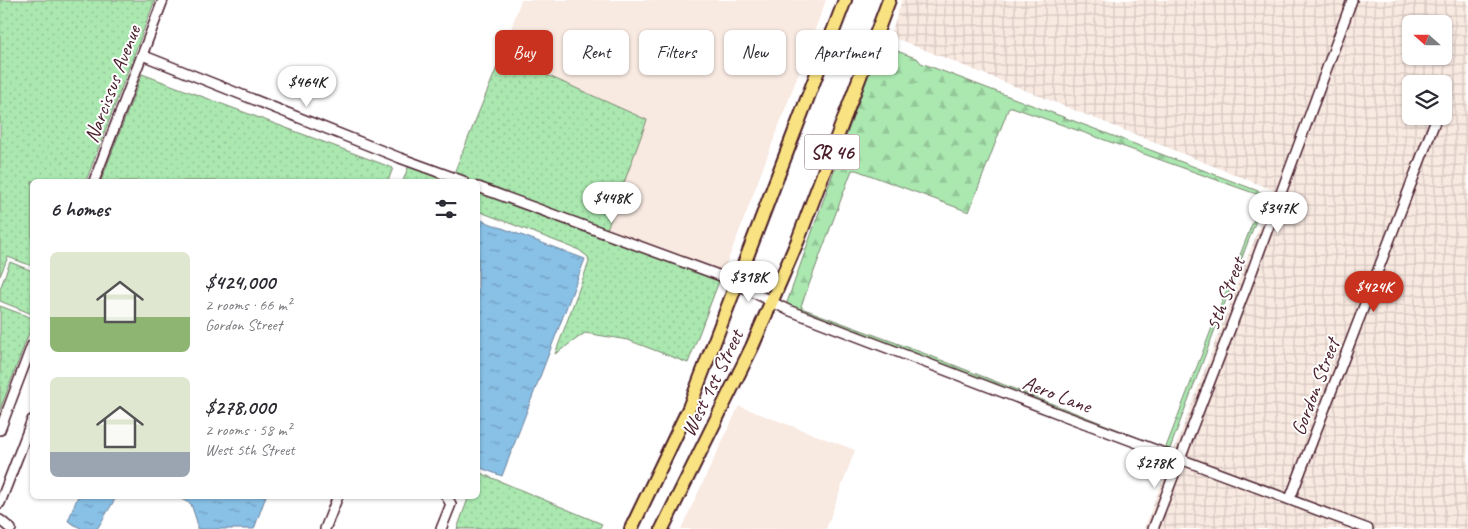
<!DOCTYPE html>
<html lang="en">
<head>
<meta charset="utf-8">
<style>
  body { margin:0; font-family:Caveat,sans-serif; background:#f7f7f7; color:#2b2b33; height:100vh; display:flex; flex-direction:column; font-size:19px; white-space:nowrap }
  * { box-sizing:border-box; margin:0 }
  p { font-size:16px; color:#7c7c81 }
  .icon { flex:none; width:28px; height:28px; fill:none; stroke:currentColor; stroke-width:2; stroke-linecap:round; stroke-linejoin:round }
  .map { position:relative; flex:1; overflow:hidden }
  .side { position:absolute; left:30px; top:179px; width:450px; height:320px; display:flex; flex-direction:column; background:#fff; border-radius:8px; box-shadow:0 1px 4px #0004 }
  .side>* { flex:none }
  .hud { position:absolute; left:495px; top:30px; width:475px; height:45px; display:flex; gap:10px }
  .needle { width:32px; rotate:291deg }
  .tools { position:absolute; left:1402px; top:15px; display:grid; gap:10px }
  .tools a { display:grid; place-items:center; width:50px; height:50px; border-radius:8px; background:#fff; box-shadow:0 1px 4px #0004; font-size:25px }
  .price { position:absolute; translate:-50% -42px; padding:0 11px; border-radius:18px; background:#fff; color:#222; font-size:16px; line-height:32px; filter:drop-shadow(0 1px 2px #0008) }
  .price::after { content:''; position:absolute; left:50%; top:30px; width:15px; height:11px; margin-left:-8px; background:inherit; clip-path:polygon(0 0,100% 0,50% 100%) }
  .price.selected { background:#c8321e; color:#fff }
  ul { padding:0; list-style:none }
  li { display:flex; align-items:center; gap:15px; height:125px; padding:0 20px }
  li span { display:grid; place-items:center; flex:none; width:140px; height:100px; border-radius:8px; color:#555 }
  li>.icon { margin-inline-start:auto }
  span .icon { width:60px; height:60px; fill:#fffc; stroke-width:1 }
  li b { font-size:21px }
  h2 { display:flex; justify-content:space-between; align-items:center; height:60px; padding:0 20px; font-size:21px }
  .chip { padding:0 18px; border-radius:8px; background:#fff; box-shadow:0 1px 4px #0004; font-size:18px; line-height:45px }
  .chip.selected { background:#c8321e; color:#fff }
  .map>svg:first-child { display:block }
  .built { fill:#f8e9e1 }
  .industrial { fill:url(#industrial-grid); fill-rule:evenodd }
  .grass { fill:url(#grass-dots); stroke:#7a846e }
  .forest { fill:url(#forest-firs); stroke:#7a846e; fill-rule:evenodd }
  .water { fill:url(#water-ripples); stroke:#6f809b }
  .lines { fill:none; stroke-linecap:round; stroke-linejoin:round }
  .minor-casing { stroke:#4a1f2b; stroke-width:12 }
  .primary-casing { stroke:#4a1f2b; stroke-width:16 }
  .minor { stroke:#fff; stroke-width:9 }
  .primary { stroke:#f8e281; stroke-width:12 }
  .labels { text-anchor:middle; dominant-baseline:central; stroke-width:4; stroke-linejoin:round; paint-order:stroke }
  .shield { fill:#fff; stroke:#80626b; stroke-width:1 }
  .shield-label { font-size:20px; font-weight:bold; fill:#4a1f2b }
  .street-label { font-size:21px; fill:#4a1f2b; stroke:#fff }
</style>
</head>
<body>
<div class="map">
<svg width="1468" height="529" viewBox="0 0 1468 529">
  <defs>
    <pattern id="industrial-grid" width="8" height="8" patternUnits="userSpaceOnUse" patternTransform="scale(1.25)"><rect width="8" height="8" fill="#f8e9e1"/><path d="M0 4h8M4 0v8" fill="none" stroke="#d6c7c1"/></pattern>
    <pattern id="grass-dots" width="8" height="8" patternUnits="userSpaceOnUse" patternTransform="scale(1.25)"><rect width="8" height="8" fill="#aae8b0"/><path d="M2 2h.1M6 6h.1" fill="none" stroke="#94c798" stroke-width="1.8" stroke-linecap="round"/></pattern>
    <pattern id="forest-firs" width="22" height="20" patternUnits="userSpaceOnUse" patternTransform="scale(1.25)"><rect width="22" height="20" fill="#aae8b0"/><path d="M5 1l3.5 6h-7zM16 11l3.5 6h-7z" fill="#94c798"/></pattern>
    <pattern id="water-ripples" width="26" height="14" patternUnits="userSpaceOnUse" patternTransform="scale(1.25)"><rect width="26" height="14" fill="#88c0e6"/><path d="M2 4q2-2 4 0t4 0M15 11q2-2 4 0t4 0" fill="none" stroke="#719bbb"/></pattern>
  </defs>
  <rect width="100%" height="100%" fill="#fff"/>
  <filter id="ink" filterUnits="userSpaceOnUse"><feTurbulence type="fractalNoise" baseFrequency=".02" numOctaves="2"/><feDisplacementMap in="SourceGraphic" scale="10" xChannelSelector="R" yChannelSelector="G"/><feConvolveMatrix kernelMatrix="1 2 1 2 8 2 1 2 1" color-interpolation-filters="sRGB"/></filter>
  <g filter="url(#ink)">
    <g class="built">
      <polygon points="521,0 826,0 736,240 721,276 606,232 647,120 502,55"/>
      <polygon points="739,406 855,450 826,529 681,529"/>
    </g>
    <path class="industrial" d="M902,0H1468V529H1144L1273,190L890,36ZM1411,24H1444V56H1411ZM1411,84H1444V116H1411Z"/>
    <g class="grass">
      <polygon points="0,0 155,0 86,181 32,181 32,266 8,257 0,276"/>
      <polygon points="502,55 647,120 606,232 721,276 688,363 628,340 585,333 555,354 589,262 588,257 579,250 478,211 478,181 403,181 412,157 454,173"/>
      <polygon points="142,74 393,168 388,181 101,181"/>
      <polygon points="10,262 32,271 32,314 0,301 0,289"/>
      <polygon points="0,306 32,318 32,325 0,410"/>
      <polygon points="478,472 602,524 599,529 457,529 469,496 478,496"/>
    </g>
    <path class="forest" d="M879,44L918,59L921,63L1266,194L1169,451L785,308ZM1009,107H1012L1259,195L1262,198L1166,447H1162L918,351L804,309L801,306L852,170H856L969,212Z"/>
    <g class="water">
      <polygon points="478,219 585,259 502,476 478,467"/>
      <polygon points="78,496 117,496 97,529 82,529 68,521"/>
      <polygon points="175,496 266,496 254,529 197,529 197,522 191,504"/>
    </g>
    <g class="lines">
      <defs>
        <g id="minor">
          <polyline points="142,55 400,158 463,181"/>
          <polyline points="94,181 163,0"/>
          <polyline points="478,187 721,276 788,310 1065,416 1368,529"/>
          <polyline points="0,430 32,345"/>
          <polyline points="1290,499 1436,119"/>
          <polyline points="0,503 32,420"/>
          <polyline points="0,520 11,529"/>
          <polyline points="325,529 338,496"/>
          <polyline points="441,529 451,504 446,496"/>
          <polyline points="1153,529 1246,288 1352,0"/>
        </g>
        <g id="primary">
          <polyline points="631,529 689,408 845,0"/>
          <polyline points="662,529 752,347 798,240 889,0"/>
        </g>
      </defs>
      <use href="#minor" class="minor-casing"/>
      <use href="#primary" class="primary-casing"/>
      <use href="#minor" class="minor"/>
      <use href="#primary" class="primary"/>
    </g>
  </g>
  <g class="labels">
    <rect class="shield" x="804.5" y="134.5" width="55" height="35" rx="4"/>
    <g class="shield-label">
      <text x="832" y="152">SR 46</text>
    </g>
    <g class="street-label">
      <text transform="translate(112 84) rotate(-69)">Narcissus Avenue</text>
      <text transform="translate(1225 294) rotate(-69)">5th Street</text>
      <text transform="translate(712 383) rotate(-64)">West 1st Street</text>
      <text transform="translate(1315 387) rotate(-69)">Gordon Street</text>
      <text transform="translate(1057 394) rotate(21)">Aero Lane</text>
    </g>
  </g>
</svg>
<div class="tools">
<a><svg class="needle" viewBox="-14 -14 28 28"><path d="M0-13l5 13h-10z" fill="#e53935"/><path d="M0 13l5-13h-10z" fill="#7c7c81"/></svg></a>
<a><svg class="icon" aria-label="layers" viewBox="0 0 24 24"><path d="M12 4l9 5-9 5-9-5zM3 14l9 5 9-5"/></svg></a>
</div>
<b class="price" style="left:307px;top:108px">$464K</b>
<b class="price" style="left:612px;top:224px">$448K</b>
<b class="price" style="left:1278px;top:234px">$347K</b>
<b class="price" style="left:749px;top:303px">$318K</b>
<b class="price selected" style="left:1374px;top:313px">$424K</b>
<b class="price" style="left:1155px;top:489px">$278K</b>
<div class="hud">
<a class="chip selected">Buy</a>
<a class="chip">Rent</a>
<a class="chip">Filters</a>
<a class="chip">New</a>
<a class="chip">Apartment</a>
</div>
<section class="side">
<h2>6 homes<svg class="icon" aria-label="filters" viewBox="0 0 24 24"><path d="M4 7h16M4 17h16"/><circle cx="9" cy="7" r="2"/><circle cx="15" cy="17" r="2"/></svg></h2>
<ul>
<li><span style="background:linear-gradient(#dfe7d0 65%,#8fb573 0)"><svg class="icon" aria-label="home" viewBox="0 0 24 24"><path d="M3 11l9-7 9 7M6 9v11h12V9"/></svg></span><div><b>$424,000</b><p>2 rooms · 66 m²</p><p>Gordon Street</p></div></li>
<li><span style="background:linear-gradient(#dfe7d0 75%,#9aa5b1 0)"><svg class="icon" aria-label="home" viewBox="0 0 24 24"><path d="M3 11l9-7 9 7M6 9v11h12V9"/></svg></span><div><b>$278,000</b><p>2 rooms · 58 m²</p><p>West 5th Street</p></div></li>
</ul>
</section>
</div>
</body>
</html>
